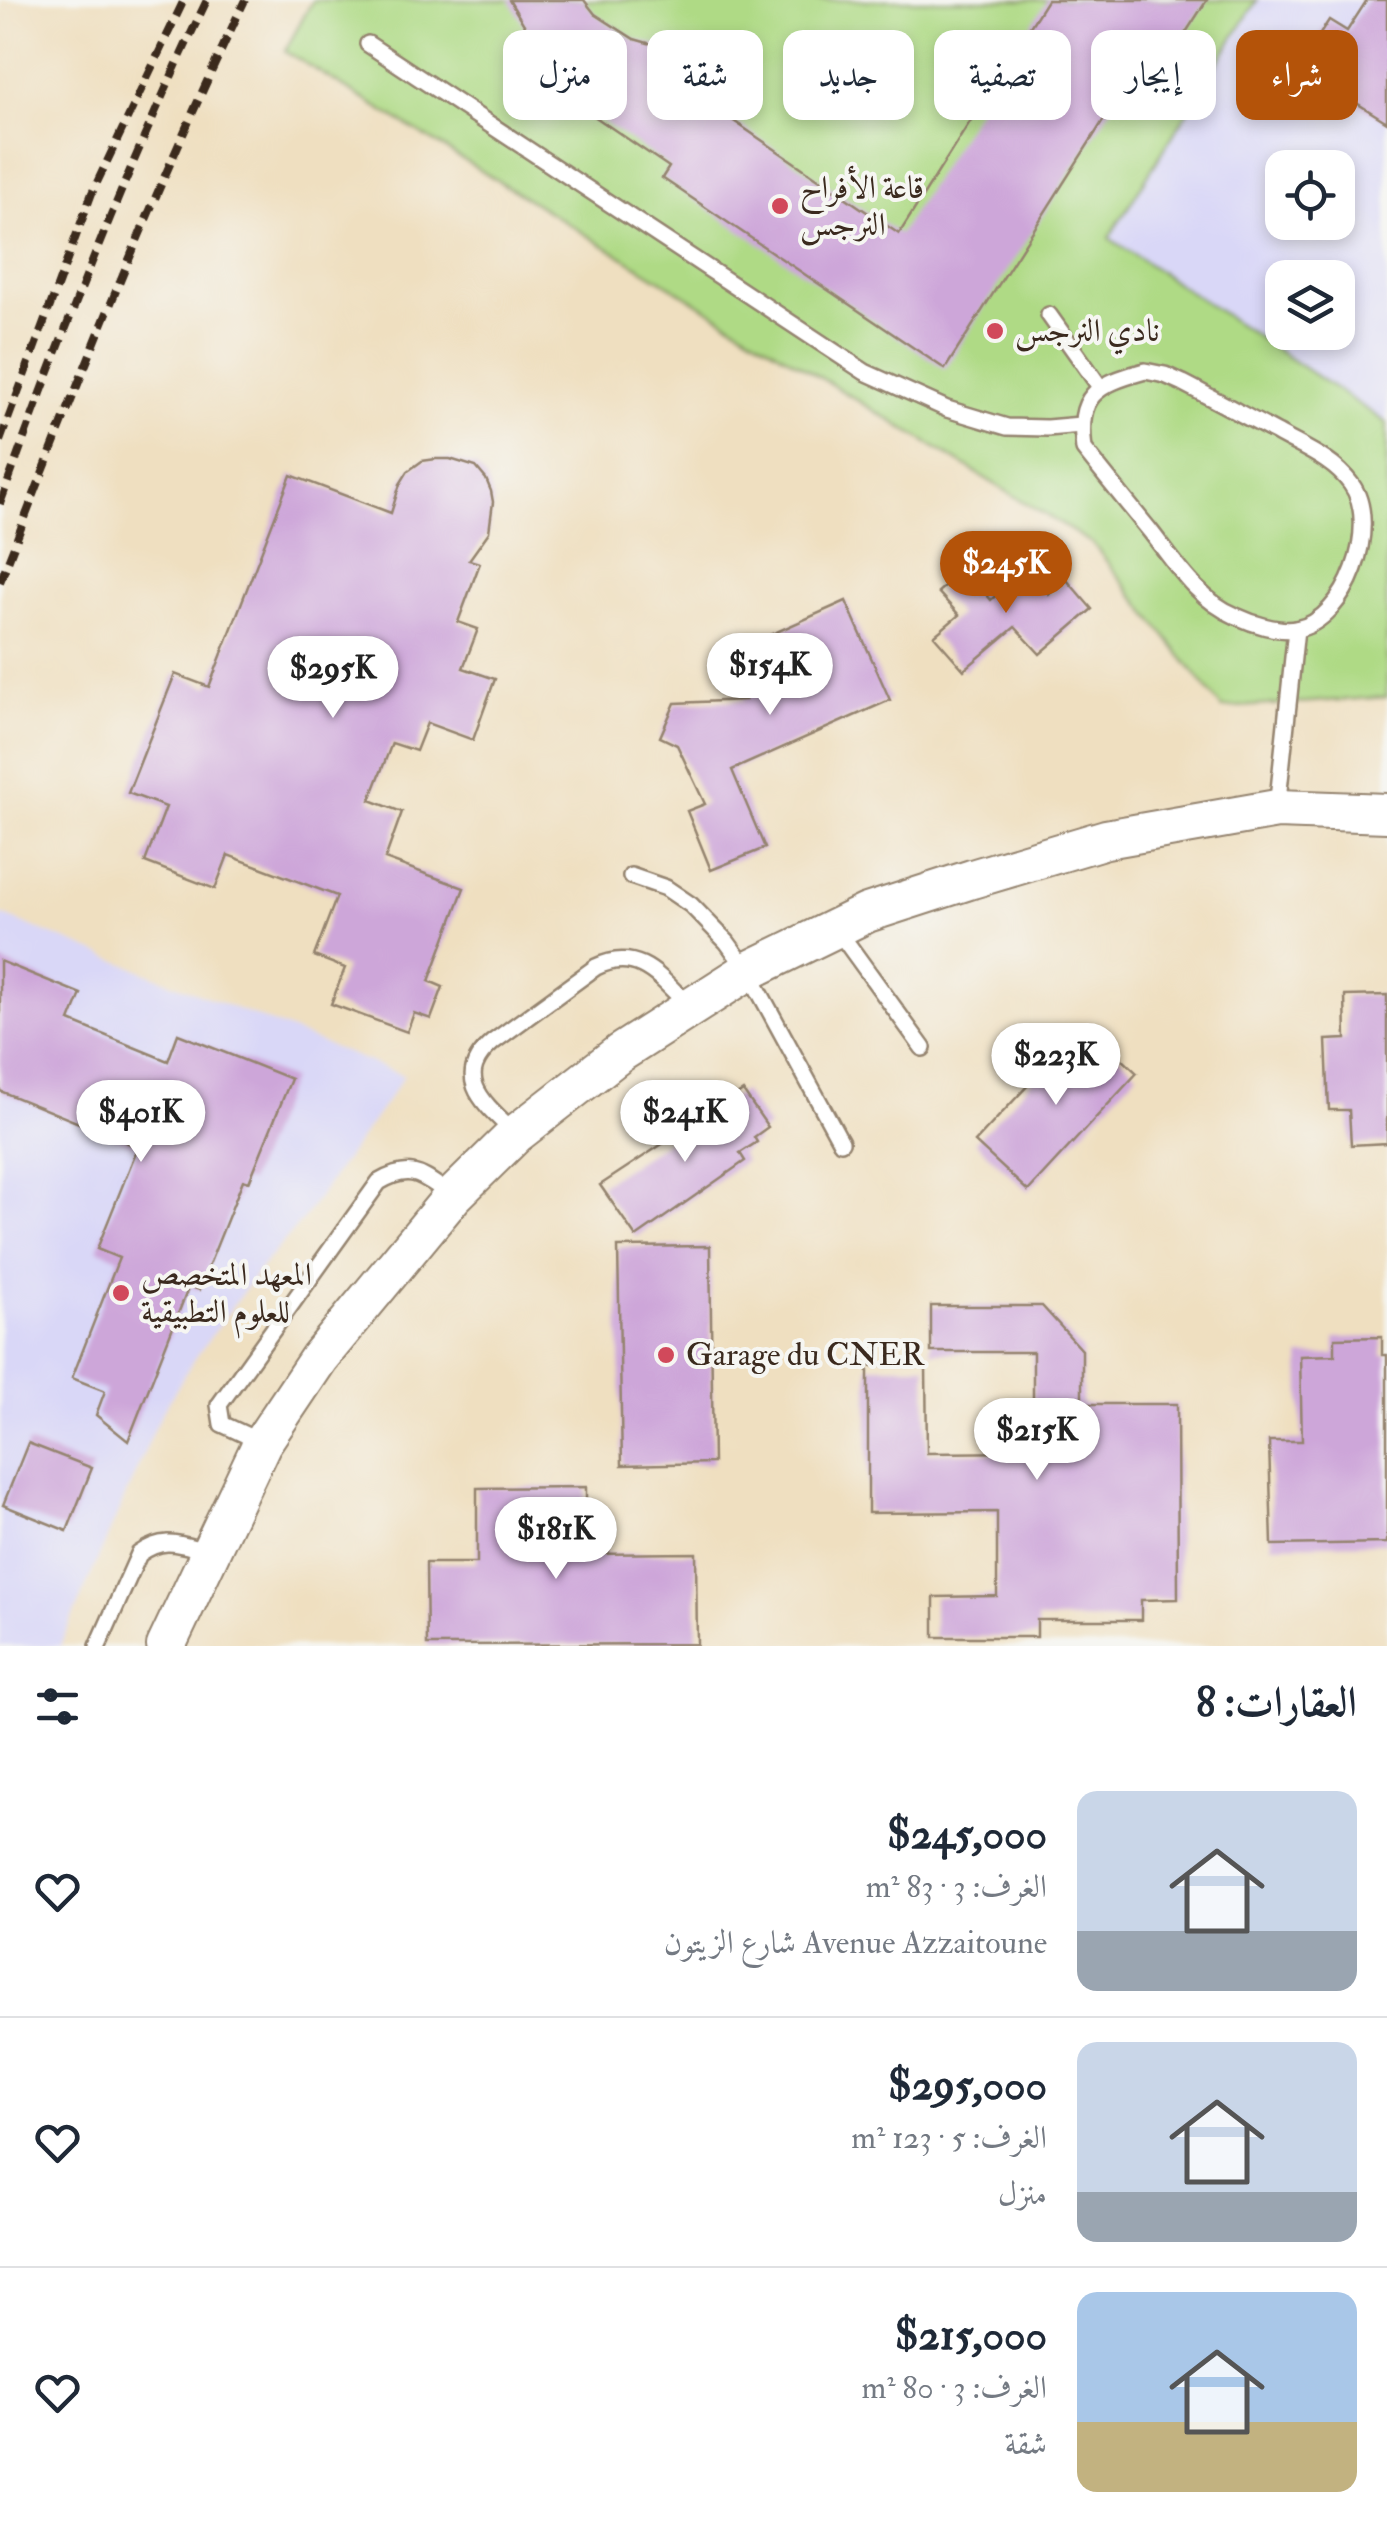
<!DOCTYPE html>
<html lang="ar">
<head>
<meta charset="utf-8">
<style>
  body { margin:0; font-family:"IM FELL Double Pica",Amiri,serif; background:#f2f2f3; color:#1f2937; direction:rtl; height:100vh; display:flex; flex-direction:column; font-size:38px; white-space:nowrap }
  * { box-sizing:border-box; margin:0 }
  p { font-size:32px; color:#747a83 }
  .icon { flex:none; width:55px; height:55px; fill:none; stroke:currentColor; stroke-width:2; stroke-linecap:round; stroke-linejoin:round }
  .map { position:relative; height:1646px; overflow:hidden; direction:ltr }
  .details { display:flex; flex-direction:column; background:#fff; flex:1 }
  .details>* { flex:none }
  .hud { position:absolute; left:30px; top:30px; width:1328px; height:90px; direction:rtl; display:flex; gap:20px }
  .fabs { position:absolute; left:1265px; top:150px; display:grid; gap:20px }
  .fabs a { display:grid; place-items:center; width:90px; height:90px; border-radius:20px; background:#fff; box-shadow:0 5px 15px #0003; font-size:50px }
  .price { position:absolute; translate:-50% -85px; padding:0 22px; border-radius:35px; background:#fff; color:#222; font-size:32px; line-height:65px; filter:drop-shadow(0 2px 5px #0008) }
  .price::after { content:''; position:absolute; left:50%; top:60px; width:30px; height:22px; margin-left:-15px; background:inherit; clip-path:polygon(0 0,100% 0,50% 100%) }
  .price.active { background:#b45309; color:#fff }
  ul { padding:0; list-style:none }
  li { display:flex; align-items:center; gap:30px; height:250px; padding:0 30px }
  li+li { border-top:2px solid #e0e1e3 }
  li span { display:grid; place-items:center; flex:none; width:280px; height:200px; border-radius:20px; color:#555 }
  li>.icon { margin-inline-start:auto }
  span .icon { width:120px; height:120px; fill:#fffc; stroke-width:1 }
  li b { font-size:42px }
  h2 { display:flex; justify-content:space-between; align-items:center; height:120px; padding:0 30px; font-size:42px }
  .tag { padding:0 35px; border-radius:20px; background:#fff; box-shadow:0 5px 15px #0003; font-size:35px; line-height:90px }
  .tag.active { background:#b45309; color:#fff }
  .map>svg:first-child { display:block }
  .built { fill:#d9d7f7; fill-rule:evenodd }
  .green { fill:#afda85; stroke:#758252; stroke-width:2.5 }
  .building { fill:#cda6d9 }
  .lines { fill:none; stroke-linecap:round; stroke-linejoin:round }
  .service-casing { stroke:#95846f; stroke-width:20 }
  .tertiary-casing { stroke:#95846f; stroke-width:42 }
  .service { stroke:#fff; stroke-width:15 }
  .tertiary { stroke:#fff; stroke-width:38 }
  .rail { stroke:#3b2a1e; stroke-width:8; stroke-dasharray:15 8; stroke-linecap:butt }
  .poi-dot { fill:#d1495b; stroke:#f6f6f2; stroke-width:4 }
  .labels { text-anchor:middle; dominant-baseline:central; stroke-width:8; stroke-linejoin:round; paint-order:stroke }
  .poi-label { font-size:32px; fill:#3b2a1e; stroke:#f6f6f2; text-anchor:start }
</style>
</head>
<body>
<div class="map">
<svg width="1387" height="1646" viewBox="0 0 1387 1646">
  <rect width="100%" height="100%" fill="#f6f6f2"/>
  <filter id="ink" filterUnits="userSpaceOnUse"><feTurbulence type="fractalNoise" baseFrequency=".01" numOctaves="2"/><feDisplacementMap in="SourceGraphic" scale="20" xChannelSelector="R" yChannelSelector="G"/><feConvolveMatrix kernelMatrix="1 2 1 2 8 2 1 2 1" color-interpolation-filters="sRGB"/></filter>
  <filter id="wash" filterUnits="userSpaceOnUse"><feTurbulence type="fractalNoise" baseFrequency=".0048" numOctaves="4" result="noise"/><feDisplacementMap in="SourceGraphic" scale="40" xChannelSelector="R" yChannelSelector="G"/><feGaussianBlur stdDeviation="2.25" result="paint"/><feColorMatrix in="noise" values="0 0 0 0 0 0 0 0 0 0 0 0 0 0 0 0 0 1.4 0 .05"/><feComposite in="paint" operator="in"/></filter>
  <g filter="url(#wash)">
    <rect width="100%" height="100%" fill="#efdfc0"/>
    <g class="built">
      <path d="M1257,0H1387V423L1108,238ZM1282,168H1338V222H1282ZM1282,278H1338V332H1282Z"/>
      <polygon points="0,914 404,1076 303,1219 259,1270 193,1361 160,1416 60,1646 0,1646"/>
    </g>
    <polygon class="green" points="313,0 1257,0 1109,238 1387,423 1387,697 1222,708 1093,544 285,51"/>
    <g id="blocks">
      <g class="building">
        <polygon points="509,0 584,0 595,14 634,39 662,47 690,44 690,91 899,234 1047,0 1207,0 1170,57 1152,44 945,369 662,178 669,167 594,116 614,90 580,77 560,62 543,44 538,48"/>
        <polygon points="1367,0 1387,0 1387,122 1299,67 1329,20 1347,31"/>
        <polygon points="436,459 450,459 476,467 486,479 491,491 493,502 489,532 469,560 480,563 458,622 478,629 463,668 495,679 473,740 427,723 416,751 392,743 370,800 402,812 385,859 464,888 429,981 443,987 431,1019 414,1013 407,1032 331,1004 345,968 314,956 337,896 228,855 215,889 145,862 166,807 128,793 175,674 209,687 291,475 391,513 400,484 408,471 422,461"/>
        <polygon points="965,569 991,600 1014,579 1024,590 1036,579 1049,594 1066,579 1092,609 1040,654 1015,627 964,670 934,636 959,615 938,592"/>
        <polygon points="846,601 890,700 732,770 765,848 711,870 687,811 705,804 677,745 660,737 675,703 745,700 725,655"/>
        <polygon points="0,961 81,994 70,1021 168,1061 178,1034 291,1079 249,1182 243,1180 199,1290 189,1286 128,1441 96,1415 105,1391 72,1378 119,1258 97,1249 138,1147 0,1091"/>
        <polygon points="1387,995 1387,1143 1351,1145 1349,1110 1329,1110 1326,1040 1346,1039 1345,996"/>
        <polygon points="1085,1024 1137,1073 1028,1191 975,1142"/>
        <polygon points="743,1091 768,1127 754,1137 757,1142 740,1153 745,1161 636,1237 600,1185"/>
        <polygon points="710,1246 713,1463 622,1465 618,1247"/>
        <polygon points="931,1306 1042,1306 1082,1350 1082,1404 1177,1404 1178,1599 1141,1600 1141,1620 1037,1620 1037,1637 934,1637 934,1597 997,1596 997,1512 868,1513 868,1366 926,1366 927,1453 1033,1452 1033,1352 931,1352"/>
        <polygon points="1382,1337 1382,1355 1387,1355 1387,1543 1272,1545 1269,1441 1302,1441 1300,1356 1335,1355 1335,1338"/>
        <polygon points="28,1443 92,1468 67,1531 3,1505"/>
        <polygon points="586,1487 586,1554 696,1553 697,1644 427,1645 426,1563 477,1563 477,1488"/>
      </g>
    </g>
  </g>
  <g filter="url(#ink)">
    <use href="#blocks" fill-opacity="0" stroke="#95846f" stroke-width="2.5"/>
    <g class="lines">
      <defs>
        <g id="service">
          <polyline points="368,44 865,372 947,409 1007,427 1047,428 1081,425"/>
          <polyline points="1049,315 1100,387"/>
          <path d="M1145,371L1165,375L1183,383C1214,399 1245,416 1277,433C1303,448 1333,459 1351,484C1381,524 1347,621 1296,629C1278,632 1253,624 1236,616C1198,600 1176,564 1151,532C1129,505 1106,477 1084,449C1077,395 1095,385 1145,371Z"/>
          <polyline points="1277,809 1296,629"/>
          <polyline points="631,876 666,888 691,905 727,942 748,971 841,1142"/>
          <polyline points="836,928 923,1048"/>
          <path d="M515,1133C486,1105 450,1078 493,1042L596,967C639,946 661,979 689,1006"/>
          <path d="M261,1442L222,1424L219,1405L379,1182C414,1162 423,1177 453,1196"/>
          <path d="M98,1646L139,1554C166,1535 180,1545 210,1552"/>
        </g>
        <polyline id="tertiary" points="166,1646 262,1443 319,1358 453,1196 516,1134 620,1053 748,971 867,913 972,879 1106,839 1277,809 1387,813"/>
      </defs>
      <use href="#service" class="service-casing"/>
      <use href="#tertiary" class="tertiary-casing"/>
      <use href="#service" class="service"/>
      <use href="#tertiary" class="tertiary"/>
      <g class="rail">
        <polyline points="0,441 92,193 184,0"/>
        <path d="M0,504C62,333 128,164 207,0"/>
        <path d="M0,582C76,386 154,190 245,0"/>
      </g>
    </g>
  </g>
  <g class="poi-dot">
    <circle cx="780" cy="206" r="10"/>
    <circle cx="995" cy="331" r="10"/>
    <circle cx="121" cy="1293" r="10"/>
    <circle cx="666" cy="1355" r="10"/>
  </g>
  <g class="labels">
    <g class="poi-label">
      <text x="800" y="188">قاعة الأفراح<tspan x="800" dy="37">النرجس</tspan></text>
      <text x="1015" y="331">نادي النرجس</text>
      <text x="141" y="1275">المعهد المتخصص<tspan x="141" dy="37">للعلوم التطبيقية</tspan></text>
      <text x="686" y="1355">Garage du CNER</text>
    </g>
  </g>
</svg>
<div class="fabs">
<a><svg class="icon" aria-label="locate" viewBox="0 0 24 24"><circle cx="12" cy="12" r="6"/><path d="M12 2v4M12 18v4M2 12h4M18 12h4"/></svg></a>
<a><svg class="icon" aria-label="layers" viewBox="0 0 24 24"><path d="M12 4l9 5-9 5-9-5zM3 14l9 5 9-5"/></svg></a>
</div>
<b class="price active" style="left:1006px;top:616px">$245K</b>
<b class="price" style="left:770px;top:718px">$154K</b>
<b class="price" style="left:333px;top:721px">$295K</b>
<b class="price" style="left:1056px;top:1108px">$223K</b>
<b class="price" style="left:141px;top:1165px">$401K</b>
<b class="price" style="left:685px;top:1165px">$241K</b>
<b class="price" style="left:1037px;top:1483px">$215K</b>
<b class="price" style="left:556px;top:1582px">$181K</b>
<div class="hud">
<a class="tag active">شراء</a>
<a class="tag">إيجار</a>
<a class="tag">تصفية</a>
<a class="tag">جديد</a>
<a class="tag">شقة</a>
<a class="tag">منزل</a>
</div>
</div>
<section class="details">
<h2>العقارات: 8<svg class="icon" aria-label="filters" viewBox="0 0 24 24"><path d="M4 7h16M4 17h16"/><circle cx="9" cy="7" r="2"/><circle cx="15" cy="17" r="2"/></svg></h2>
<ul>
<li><span style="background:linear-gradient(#c9d6e8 70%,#9aa5b1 0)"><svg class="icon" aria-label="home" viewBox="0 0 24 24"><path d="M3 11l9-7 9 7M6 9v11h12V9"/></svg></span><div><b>$245,000</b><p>الغرف: 3 · 83 m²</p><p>Avenue Azzaitoune شارع الزيتون</p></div><svg class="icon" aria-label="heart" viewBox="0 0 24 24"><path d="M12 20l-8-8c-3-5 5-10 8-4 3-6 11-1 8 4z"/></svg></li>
<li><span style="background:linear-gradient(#c9d6e8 75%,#9aa5b1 0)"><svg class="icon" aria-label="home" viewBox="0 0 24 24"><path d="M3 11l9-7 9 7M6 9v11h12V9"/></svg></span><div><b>$295,000</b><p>الغرف: 5 · 123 m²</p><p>منزل</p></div><svg class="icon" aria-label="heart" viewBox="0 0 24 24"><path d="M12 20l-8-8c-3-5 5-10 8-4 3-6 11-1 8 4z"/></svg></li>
<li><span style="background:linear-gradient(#a9c7e8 65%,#c2b280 0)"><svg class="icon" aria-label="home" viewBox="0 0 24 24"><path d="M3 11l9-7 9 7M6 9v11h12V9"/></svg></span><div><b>$215,000</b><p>الغرف: 3 · 80 m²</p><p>شقة</p></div><svg class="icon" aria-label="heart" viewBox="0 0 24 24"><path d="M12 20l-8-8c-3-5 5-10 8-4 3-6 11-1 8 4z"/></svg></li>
</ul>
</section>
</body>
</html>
